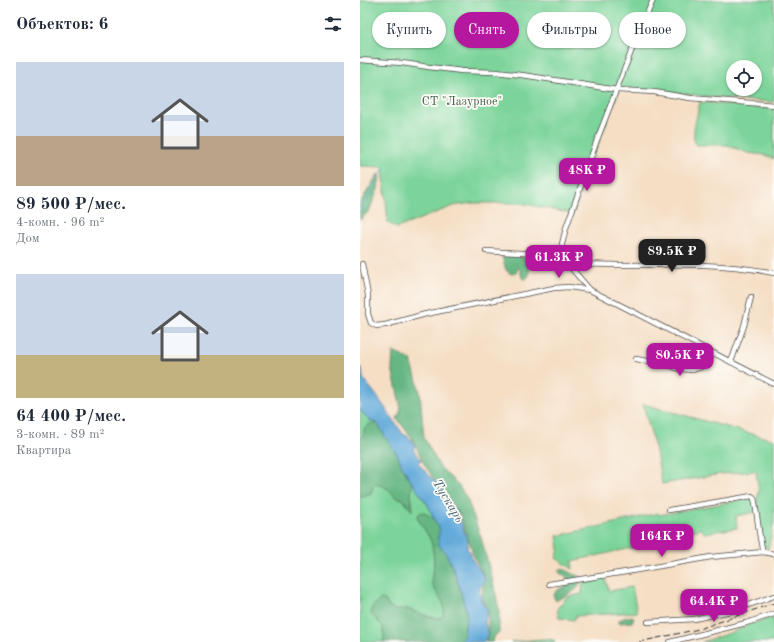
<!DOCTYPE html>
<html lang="ru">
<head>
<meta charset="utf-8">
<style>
  body { margin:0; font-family:"Old Standard TT",serif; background:#f6f6f7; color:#1f2937; height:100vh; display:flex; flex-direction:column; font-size:15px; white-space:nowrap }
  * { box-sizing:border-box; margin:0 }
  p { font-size:13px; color:#747a83 }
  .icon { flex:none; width:22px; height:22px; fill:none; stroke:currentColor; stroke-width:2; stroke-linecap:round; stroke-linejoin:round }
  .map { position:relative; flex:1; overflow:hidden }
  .panel { display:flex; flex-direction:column; background:#fff; width:360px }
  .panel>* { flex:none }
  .guide { position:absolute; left:12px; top:12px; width:342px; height:36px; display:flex; gap:8px }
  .fabs { position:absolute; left:366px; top:60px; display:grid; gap:8px }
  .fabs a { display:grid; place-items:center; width:36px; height:36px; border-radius:50%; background:#fff; box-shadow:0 1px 3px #0004; font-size:20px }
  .price { position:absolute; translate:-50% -34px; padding:0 9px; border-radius:8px; background:#b5179e; color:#fff; font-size:13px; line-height:26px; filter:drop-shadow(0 1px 2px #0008) }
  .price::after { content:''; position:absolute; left:50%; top:24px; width:12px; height:9px; margin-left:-6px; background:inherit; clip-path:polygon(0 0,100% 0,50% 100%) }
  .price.selected { background:#222; color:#fff }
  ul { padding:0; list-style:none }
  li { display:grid; align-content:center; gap:8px; height:212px; padding:0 16px }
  li span { display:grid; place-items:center; height:124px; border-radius:0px; color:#555 }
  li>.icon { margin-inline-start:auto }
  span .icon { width:72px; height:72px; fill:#fffc; stroke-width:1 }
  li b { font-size:17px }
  h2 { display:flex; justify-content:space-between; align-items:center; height:48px; padding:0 16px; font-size:17px }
  .pill { padding:0 14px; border-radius:18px; background:#fff; box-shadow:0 1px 3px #0004; font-size:14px; line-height:36px }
  .pill.selected { background:#b5179e; color:#fff }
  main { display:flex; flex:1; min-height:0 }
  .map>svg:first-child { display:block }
  .green { fill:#7cd49a; stroke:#548062; fill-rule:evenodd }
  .forest { fill:#65b682; stroke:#487056 }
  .water { fill:#63abda; stroke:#476b82 }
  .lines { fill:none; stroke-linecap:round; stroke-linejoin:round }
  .stream { stroke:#63abda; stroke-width:1 }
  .minor-casing { stroke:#494642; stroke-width:6 }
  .minor { stroke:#fff; stroke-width:4.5 }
  .rail { stroke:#2b2b2b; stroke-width:1; stroke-dasharray:6 3; stroke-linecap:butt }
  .labels { text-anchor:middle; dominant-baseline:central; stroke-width:3.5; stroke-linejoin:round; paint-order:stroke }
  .park-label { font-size:12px; fill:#435e4c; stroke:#fdfcf7 }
  .water-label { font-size:13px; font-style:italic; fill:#415e71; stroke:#fdfcf7 }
</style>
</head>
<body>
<main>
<section class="panel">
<h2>Объектов: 6<svg class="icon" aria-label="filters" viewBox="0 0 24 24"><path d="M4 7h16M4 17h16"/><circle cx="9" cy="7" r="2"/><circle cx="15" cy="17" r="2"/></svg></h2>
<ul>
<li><span style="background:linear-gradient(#c9d6e8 60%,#b9a48a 0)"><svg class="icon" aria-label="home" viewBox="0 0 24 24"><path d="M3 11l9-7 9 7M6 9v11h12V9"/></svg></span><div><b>89 500 ₽/мес.</b><p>4-комн. · 96 m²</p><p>Дом</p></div></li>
<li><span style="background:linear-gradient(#c9d6e8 65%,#c2b280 0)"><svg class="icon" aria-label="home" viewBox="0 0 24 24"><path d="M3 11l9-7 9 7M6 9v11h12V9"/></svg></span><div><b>64 400 ₽/мес.</b><p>3-комн. · 89 m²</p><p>Квартира</p></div></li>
</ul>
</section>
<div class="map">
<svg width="414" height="642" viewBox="0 0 414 642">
  <rect width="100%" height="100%" fill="#fdfcf7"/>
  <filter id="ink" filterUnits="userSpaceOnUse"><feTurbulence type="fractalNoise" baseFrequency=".025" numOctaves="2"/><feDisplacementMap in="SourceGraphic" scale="8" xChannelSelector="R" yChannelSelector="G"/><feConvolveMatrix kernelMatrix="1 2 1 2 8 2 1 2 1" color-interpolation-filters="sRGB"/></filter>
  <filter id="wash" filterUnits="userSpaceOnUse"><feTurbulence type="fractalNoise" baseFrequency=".012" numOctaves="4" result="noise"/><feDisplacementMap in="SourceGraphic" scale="16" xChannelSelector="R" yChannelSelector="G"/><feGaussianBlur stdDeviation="0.9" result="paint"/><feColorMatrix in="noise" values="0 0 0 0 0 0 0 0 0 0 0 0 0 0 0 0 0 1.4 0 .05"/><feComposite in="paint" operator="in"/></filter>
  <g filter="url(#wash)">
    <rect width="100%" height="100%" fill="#f5dec4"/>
    <g class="green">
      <path d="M0,0H414V102C362,100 311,91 260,88L223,182L213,214L161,203H112L93,206L37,228L28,223L23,167L0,166ZM373,67H395V89H373Z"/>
      <path d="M340,102L414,109V159L404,155L388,153L367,145H336C330,136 338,113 340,102Z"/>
      <polygon points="283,404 414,440 414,523 408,549 404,547 402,540 397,499 399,492 396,471 361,474 302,484 296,452"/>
      <polygon points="0,410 10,421 17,423 10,424 2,438 0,439"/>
      <path d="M52,483L68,505L74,519L88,524L57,516C61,526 69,534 72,544C73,550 74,559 74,566C74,571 70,579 72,584C76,595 91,605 81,618L70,617L47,609L35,610L29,607L25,600L16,620L23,626L24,637L23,642H0V497L11,493L14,484C24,485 30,489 35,497L43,499L48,507L53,508L51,494Z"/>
      <polygon points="393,498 396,512 376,516 377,528 344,533 342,529 280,542 281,546 212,561 213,569 196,558 199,549 197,536 298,513 299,515"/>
      <polygon points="245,578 249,591 272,587 277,612 216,616 214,620 199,618 197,609 207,597 222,594 223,581"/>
      <polygon points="414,617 414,642 342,642 376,631 390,624"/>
      <polygon points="184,639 194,640 195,642 151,642"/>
    </g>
    <g class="forest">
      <polygon points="18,174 20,175 18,189 9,211 0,220 0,203"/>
      <polygon points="154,255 171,261 169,275 166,279 162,278 160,269 158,268 156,273 151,274 146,270 142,257"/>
      <path d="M33,352L51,360L60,392L64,438L80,467L99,486L108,501L121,537L135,590L139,610V632L134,637L133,642H126L128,634V610C119,600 122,590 125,578L115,559L100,515L79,487L63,462L51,436L37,419L41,409L32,368Z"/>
      <path d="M17,423L37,454L42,466L52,483L51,494L52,511L43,499L35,497C30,489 24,485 14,484L11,493L0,497V439L2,438L5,427L10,424Z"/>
      <path d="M64,512L74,519L80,529L78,537L79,545L87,555L95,573L107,613L104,636L100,640V642H23L24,637L23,626L11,614L12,607L21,599L25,600L29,607L35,610L47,609L70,617L81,618C91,606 76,595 72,584C70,579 74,571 74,566C74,559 73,550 72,544C69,534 61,526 57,516L60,513Z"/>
      <path d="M200,569H203L220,577C222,592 206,594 196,601C188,591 204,588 210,584L208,578L202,575L199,572Z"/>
      <polygon points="273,616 274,618 272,622 259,623 259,620 266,617"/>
    </g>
    <path class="water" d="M0,366L2,368L3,378L19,399L43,434L49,437L55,446L53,449L61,460L58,463C69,476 85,490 90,507L96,510L108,541L107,548L111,553L112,559L125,578L122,585L119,590L122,603L128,610L125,622L128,634L125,639V642H100V640L104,636L107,613L95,573L87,555L79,545L78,537L80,529L74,519L68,505L52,483L42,466L37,454L28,441L17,423L10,421L0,410Z"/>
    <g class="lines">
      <polyline class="stream" points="0,211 24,168"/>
    </g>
  </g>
  <g filter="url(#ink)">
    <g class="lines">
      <defs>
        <g id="minor">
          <polyline points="0,60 42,63 69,67 102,71 136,72 169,76 257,90 294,92 330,98 414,105"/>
          <polyline points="126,251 197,255 201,256"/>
          <polyline points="2,264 8,295 8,314 11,323 16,326 25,325 66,314 194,288 209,287 230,290 254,302 414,384"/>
          <path d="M209,266C229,263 248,265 268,265C316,264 366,263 414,273"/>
          <polyline points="230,290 201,256 202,244 206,228 237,140 276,39 293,0"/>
          <polyline points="276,359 306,364 319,369 333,370 341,367 354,354"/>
          <polyline points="371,362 384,326 391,297"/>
          <polyline points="333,370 340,347"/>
          <path d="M309,510L392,496L394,498C398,516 398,534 403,552"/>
          <polyline points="189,584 266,572 351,557 403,552 414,554"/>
          <polyline points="288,622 334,619 371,611 414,596"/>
          <polyline points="310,642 386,623 414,614"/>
        </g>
      </defs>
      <use href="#minor" class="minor-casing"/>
      <use href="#minor" class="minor"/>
      <polyline class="rail" points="279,642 339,629 414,603"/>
    </g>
  </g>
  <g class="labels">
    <g class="park-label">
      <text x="102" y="102">СТ "Лазурное"</text>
    </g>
    <g class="water-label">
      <text transform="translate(88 501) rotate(59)">Тускарь</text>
    </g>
  </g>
</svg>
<div class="fabs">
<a><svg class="icon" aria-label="locate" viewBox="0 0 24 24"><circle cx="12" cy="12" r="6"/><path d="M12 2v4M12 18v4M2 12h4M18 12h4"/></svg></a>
</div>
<b class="price" style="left:227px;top:192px">48K ₽</b>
<b class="price selected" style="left:312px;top:273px">89.5K ₽</b>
<b class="price" style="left:199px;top:279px">61.3K ₽</b>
<b class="price" style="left:320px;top:377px">80.5K ₽</b>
<b class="price" style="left:302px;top:558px">164K ₽</b>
<b class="price" style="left:354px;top:623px">64.4K ₽</b>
<div class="guide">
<a class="pill">Купить</a>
<a class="pill selected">Снять</a>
<a class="pill">Фильтры</a>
<a class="pill">Новое</a>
</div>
</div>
</main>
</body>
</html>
